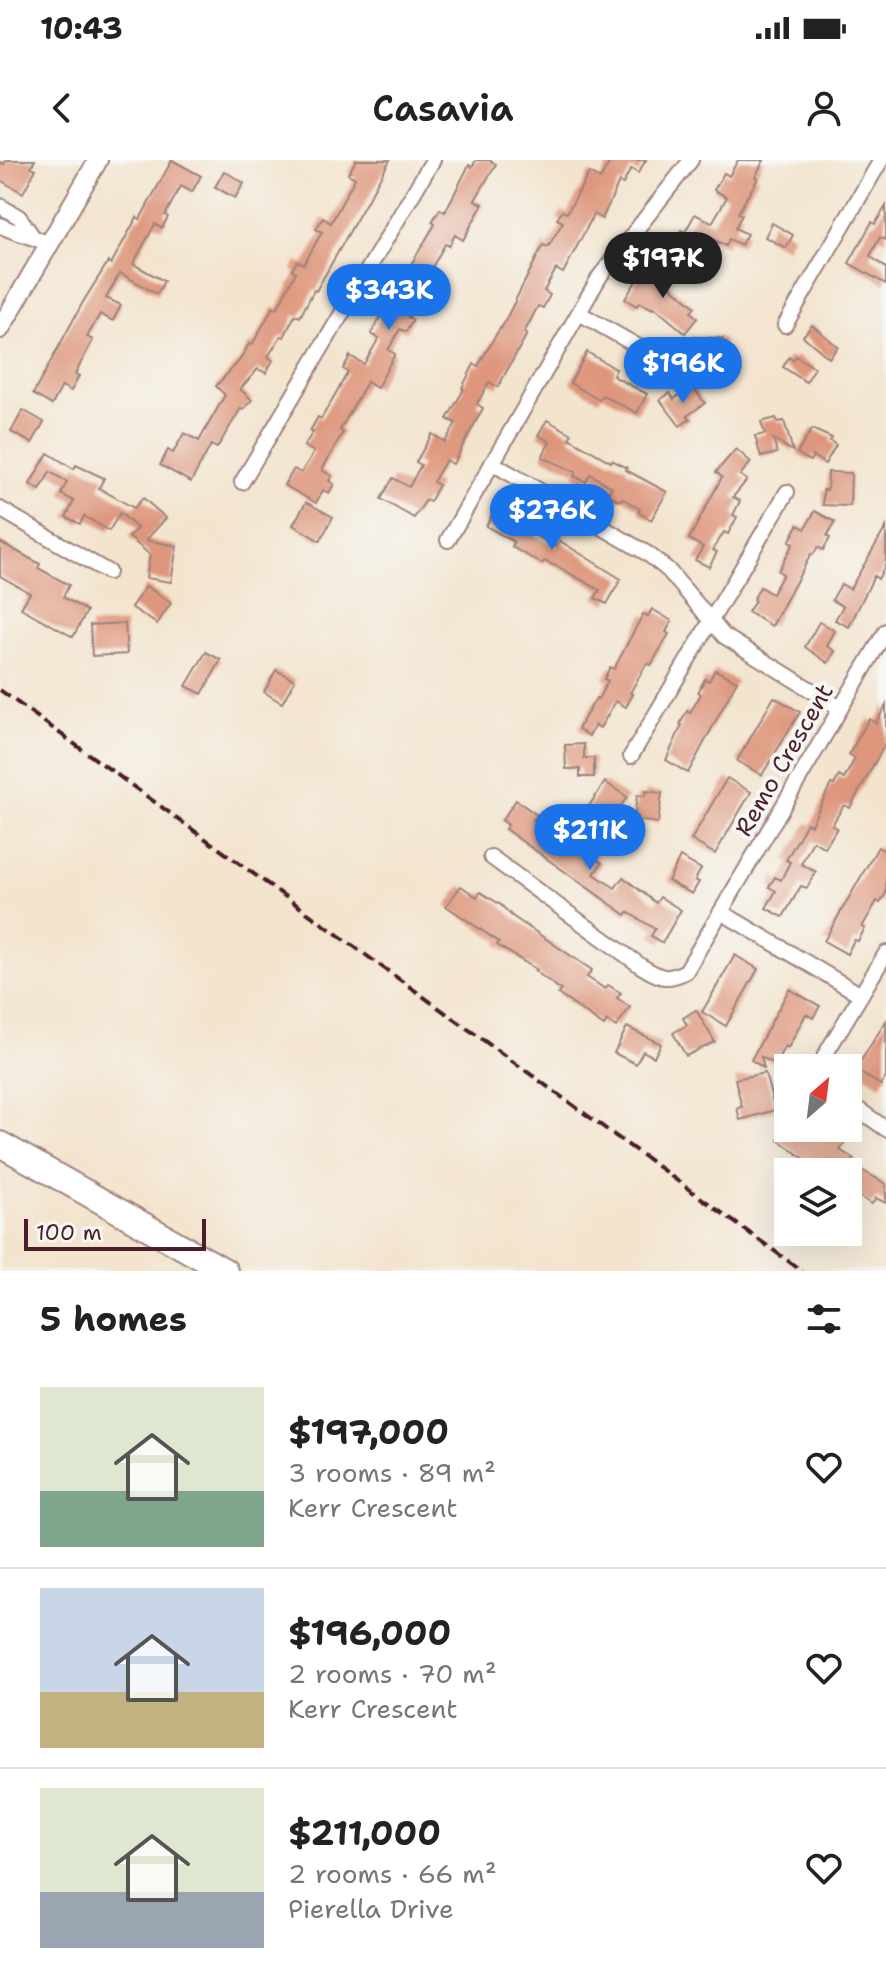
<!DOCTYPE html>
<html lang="en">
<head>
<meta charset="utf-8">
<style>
  body { margin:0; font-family:"Shantell Sans",sans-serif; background:#f6f6f6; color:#222; height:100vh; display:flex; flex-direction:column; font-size:30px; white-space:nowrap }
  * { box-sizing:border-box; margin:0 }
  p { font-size:26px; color:#767676 }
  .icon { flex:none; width:44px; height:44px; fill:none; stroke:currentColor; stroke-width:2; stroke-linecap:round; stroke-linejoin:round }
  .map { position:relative; height:1111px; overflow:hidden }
  .panel { display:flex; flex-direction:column; background:#fff; flex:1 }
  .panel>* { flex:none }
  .needle { width:52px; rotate:28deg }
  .tools { position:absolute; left:774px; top:894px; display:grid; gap:16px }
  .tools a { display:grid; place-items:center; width:88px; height:88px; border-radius:0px; background:#fff; box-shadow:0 8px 32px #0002; font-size:40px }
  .scale { position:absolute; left:24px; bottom:20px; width:182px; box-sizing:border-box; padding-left:8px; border:4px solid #4a1f2b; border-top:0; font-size:22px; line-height:28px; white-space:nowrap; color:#4a1f2b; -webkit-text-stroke:6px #f6f6f2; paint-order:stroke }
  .price { position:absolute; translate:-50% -68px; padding:0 18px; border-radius:28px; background:#1a73e8; color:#fff; font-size:26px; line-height:52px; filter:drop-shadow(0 2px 4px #0008) }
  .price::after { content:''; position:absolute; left:50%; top:48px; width:24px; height:18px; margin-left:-12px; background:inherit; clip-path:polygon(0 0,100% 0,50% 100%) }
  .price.active { background:#222; color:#fff }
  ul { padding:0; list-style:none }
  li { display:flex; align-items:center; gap:24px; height:200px; padding:0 40px }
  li+li { border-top:2px solid #e0e0e0 }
  li span { display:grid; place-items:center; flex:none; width:224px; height:160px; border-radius:0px; color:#555 }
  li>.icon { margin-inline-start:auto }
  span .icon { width:96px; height:96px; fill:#fffc; stroke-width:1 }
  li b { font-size:34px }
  h2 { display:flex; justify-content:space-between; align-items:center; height:96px; padding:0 40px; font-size:34px }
  .status { display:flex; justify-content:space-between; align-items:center; height:56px; padding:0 40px; background:#fff; direction:ltr }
  .status svg { height:22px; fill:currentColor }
  header { display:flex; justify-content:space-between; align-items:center; height:104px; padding:0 40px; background:#fff; font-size:36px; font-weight:600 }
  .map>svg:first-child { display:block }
  .building { fill:#de967c }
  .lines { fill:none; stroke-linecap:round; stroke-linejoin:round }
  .minor-casing { stroke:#9e827c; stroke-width:18 }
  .tertiary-casing { stroke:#9e827c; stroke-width:22 }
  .primary-casing { stroke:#9e827c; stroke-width:28 }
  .minor { stroke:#fff; stroke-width:14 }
  .tertiary { stroke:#fff; stroke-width:18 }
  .primary { stroke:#fff; stroke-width:24 }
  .rail { stroke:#4a1f2b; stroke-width:4; stroke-dasharray:12 6; stroke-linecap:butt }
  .labels { text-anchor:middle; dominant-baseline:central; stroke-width:8; stroke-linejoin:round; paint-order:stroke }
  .street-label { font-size:24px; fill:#4a1f2b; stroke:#f6f6f2 }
</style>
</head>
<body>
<div class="status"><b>10:43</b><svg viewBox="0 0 49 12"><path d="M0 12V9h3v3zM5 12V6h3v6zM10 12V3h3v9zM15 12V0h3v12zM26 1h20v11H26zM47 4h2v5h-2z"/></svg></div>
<header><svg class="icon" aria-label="back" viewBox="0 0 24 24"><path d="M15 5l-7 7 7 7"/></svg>Casavia<svg class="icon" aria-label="person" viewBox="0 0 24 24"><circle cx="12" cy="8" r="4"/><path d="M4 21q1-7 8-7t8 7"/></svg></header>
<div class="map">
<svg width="886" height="1111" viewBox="0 0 886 1111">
  <rect width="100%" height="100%" fill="#f6f6f2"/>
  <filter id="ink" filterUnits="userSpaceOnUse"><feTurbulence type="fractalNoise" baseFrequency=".0125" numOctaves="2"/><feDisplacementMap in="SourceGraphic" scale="16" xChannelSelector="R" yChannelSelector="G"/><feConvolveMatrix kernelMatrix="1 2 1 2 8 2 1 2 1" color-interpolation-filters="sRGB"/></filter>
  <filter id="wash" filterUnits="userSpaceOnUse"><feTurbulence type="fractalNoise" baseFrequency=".006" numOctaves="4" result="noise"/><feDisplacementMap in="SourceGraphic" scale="32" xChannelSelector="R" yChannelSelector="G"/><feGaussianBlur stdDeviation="1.8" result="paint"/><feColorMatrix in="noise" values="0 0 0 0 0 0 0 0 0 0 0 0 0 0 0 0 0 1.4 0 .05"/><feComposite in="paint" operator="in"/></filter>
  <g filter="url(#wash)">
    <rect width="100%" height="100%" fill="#f3e4ce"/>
    <g id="blocks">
      <g class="building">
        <polygon points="6,0 35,0 31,7 36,9 23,33 0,20 0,2 4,4"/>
        <polygon points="172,0 201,16 192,32 181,26 165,55 168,57 162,68 155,64 133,104 164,121 157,134 120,113 106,138 121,145 113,161 100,154 87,177 93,180 75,214 79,216 71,231 62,226 52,245 33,234 83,142 108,102 111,104 137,57 140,59"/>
        <polygon points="356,0 390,0 316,131 314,130 300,157 295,155 284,177 281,176 268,197 273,200 266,213 258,209 240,229 252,240 243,250 241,248 217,288 211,285 191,322 160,305 168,290 173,293 184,273 199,281 225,235 216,226 239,201 249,184 252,185 273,147 277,149 296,112 292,110 297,101 304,104 322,72 316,69 323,58 331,63 355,18 348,14"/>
        <polygon points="476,0 489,0 496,4 475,40 483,44 463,80 455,75 449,86 445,84 427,117 433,120 422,141 418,138 408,157 413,160 406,172 400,169 388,190 395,194 377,228 367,222 340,270 343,272 322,310 332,316 329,321 334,324 329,333 323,330 316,343 284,325 294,309 301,313 314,292 304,286 313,272 310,271 318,257 321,259 348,212 343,209 350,196 364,204 379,178 371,174 387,145 394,149 409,122 403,118 435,64 432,62 440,49 445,52 469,5 472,7"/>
        <polygon points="611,0 646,0 638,13 631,9 623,24 619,22 602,59 594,54 563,113 556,109 544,131 550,135 543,148 538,146 524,173 527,174 498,227 489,222 477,244 483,248 460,291 453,304 446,300 433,322 439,325 430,342 426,340 414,358 381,339 393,318 409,327 421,305 416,302 432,274 445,282 456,263 447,259 464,229 462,228 474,204 478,206 500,168 501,169 543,85 548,87 563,62 557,59 562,51 567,53 589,13 600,19"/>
        <polygon points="738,0 764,0 755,17 758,18 738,53 742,55 735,68 747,74 741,85 729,79 726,86 713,79 695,111 672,98 678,87 673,84 681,70 685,72 695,54 712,63 727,37 714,30 724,13 729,16"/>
        <polygon points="224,11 244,23 235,38 215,27"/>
        <polygon points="886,46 886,80 880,77 870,96 886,108 886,124 849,103 872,62 875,64"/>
        <polygon points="772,63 793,75 786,88 765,77"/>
        <polygon points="654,112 695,147 691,152 697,158 685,173 654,147 653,149 639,142 637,146 625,139 641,113 651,119"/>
        <polygon points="812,165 838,187 829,198 803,176"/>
        <polygon points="691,177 723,178 722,218 697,217 697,195 691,195"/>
        <polygon points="587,192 616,209 613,216 647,234 637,253 602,235 599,240 570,223"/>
        <polygon points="796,196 815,208 806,222 783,207 789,197 793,200"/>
        <polygon points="692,226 705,243 687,256 690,259 680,266 660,240 670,233 674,239"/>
        <polygon points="23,250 44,262 32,283 11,272"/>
        <polygon points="776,258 778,262 784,261 793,291 773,279 777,293 761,297 755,276 765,274 761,262"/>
        <polygon points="547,260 572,274 569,278 611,302 612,300 627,308 626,310 667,332 651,360 638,352 640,349 622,338 620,341 607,334 612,327 590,314 586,322 574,316 576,312 542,297 550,282 538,275"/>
        <polygon points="812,269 832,278 830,281 836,285 825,304 813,296 810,301 797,293"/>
        <polygon points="736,289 751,302 740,315 747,320 733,337 740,341 733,355 737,357 728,374 724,372 713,390 717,392 709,407 695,400 703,387 689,379 722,317 716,312"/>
        <polygon points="48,293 74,309 76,305 104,318 99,328 134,348 143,338 166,358 146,380 177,386 171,422 146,418 150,395 129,377 137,368 120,353 109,371 84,356 80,364 66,357 74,341 61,334 67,322 50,312 40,330 30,324"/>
        <polygon points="828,312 851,313 850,346 823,345 823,330 827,330"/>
        <polygon points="306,342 333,357 320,381 293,365"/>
        <polygon points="498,344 539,368 535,375 556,387 560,381 621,419 607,444 595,438 600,430 558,407 544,401 542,404 512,387 514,382 486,366"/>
        <polygon points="815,351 835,362 827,376 830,378 823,390 818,387 813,395 811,394 772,466 748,452 755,441 753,440 760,427 772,434 783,414 778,411 793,384 789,382 798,365 805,369"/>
        <polygon points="886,367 886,404 878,419 874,416 849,467 835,460 843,446 832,440 841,424 850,429"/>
        <polygon points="0,382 40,404 38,408 69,425 63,437 87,451 73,477 21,448 30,433 0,416"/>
        <polygon points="146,426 171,443 157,464 131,447"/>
        <polygon points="652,449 672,461 666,472 669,474 651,505 647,503 630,533 633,534 626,547 616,541 600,568 595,565 589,576 578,569 596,538 598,539 608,521 604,519 610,507 614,509 643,454 648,456"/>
        <polygon points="819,462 835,471 827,486 835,491 828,503 805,487"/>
        <polygon points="125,463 127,494 92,496 90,465"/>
        <polygon points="206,492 221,500 202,534 186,526"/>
        <polygon points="276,510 295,520 282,543 264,532"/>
        <polygon points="715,510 737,521 688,613 666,600 682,565 680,564 687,551 690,553 701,534 698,532 705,519 709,521"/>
        <polygon points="774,537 800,552 762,615 737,601"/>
        <polygon points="886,545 886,582 850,648 844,645 832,665 837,668 825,688 813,681 801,704 816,712 807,728 801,726 783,757 766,748 776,731 769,727 775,717 781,720 790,702 786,700 807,663 811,665 831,624 834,625 839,616 844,619 855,598 849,594 869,559 876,563"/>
        <polygon points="584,584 584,598 594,598 594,617 580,617 580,609 566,609 565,585"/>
        <polygon points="727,618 751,632 715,694 691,680"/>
        <polygon points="605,622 627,637 603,672 590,664 597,651 589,646"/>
        <polygon points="646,631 662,633 658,663 634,660 637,635 645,636"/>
        <polygon points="516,640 537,655 533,660 561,680 562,678 580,691 581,688 602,703 594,714 615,728 623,717 656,743 660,737 681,750 662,783 651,776 655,769 628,752 626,755 505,669 508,665 502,660"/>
        <polygon points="878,687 886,692 886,733 880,743 877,741 862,767 865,768 858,781 854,780 847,794 824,781"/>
        <polygon points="680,697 701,709 695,720 699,722 692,734 668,721"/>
        <polygon points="461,726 477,737 480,732 501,745 512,756 592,810 587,817 605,829 608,825 621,833 617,838 630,847 616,867 607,861 604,866 558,834 561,830 535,811 537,810 497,785 499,782 446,746"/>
        <polygon points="735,795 758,809 726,866 702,852"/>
        <polygon points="789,829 820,846 813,858 806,854 788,888 785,886 775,904 761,897 764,908 751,900"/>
        <polygon points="696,850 715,882 686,896 673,873 687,865 683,858"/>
        <polygon points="886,861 886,917 881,925 855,910"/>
        <polygon points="627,867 661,884 654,897 643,891 636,904 614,893"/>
        <polygon points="765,913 775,950 740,960 737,948 742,947 735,919"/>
        <polygon points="786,968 823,968 845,982 840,990 854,999 851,1004 886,1024 886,1043 876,1038 872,1044 848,1030 848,1012 808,1012 813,1005 778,980"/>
      </g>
    </g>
  </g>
  <g filter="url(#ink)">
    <use href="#blocks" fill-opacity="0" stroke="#9e827c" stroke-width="2"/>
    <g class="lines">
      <defs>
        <g id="minor">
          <polyline points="0,46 19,57 31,74"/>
          <path d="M0,65C15,74 33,76 49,84"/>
          <polyline points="579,153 653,195"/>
          <polyline points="785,165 881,0"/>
          <polyline points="492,303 648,394 668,410 724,476 840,548"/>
          <polyline points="242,322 433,0"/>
          <polyline points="0,349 108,412"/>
          <polyline points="448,380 600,116 691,0"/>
          <polyline points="631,596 787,332"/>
          <path d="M491,697L641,806C659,817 666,822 686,811L886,471"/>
          <polyline points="721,752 861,835"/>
          <polyline points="821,908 825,895 886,793"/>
          <polyline points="848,942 886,969"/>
        </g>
        <polyline id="tertiary" points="0,169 98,0"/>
        <polyline id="primary" points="0,984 225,1111"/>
      </defs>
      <use href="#minor" class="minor-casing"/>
      <use href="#tertiary" class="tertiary-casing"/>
      <use href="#primary" class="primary-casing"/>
      <use href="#minor" class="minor"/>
      <use href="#tertiary" class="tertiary"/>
      <use href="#primary" class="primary"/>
      <polyline class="rail" points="0,530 802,1111"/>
    </g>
  </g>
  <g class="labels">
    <g class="street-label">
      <text transform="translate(784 600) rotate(-60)">Remo Crescent</text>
    </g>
  </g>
</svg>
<div class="tools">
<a><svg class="needle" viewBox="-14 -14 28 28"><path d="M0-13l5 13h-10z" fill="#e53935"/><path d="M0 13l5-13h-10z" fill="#767676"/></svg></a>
<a><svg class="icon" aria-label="layers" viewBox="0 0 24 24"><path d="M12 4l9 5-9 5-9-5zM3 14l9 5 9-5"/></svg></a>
</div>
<div class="scale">100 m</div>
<b class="price active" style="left:663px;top:140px">$197K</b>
<b class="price" style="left:389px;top:172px">$343K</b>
<b class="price" style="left:683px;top:245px">$196K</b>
<b class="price" style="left:552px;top:392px">$276K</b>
<b class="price" style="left:590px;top:712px">$211K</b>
</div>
<section class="panel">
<h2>5 homes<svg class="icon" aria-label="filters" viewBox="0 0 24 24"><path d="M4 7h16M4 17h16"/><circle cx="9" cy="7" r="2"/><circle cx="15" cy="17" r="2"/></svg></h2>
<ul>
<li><span style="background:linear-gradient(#dfe7d0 65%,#7fa58c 0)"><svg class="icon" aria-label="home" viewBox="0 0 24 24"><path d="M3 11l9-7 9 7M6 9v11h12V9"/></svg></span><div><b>$197,000</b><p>3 rooms · 89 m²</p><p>Kerr Crescent</p></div><svg class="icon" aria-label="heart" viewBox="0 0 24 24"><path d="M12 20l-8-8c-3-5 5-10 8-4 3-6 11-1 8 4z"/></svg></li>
<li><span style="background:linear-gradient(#c9d6e8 65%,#c2b280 0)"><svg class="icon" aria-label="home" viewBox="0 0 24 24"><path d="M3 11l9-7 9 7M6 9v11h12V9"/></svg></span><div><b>$196,000</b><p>2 rooms · 70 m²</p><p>Kerr Crescent</p></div><svg class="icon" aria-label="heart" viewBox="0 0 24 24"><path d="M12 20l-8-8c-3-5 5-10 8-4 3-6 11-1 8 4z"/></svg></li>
<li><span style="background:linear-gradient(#dfe7d0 65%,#9aa5b1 0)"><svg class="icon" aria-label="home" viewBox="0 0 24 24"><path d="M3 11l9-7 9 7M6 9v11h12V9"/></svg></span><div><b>$211,000</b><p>2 rooms · 66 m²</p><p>Pierella Drive</p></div><svg class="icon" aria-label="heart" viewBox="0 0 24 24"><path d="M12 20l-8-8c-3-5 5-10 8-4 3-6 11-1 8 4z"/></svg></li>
</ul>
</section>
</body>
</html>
